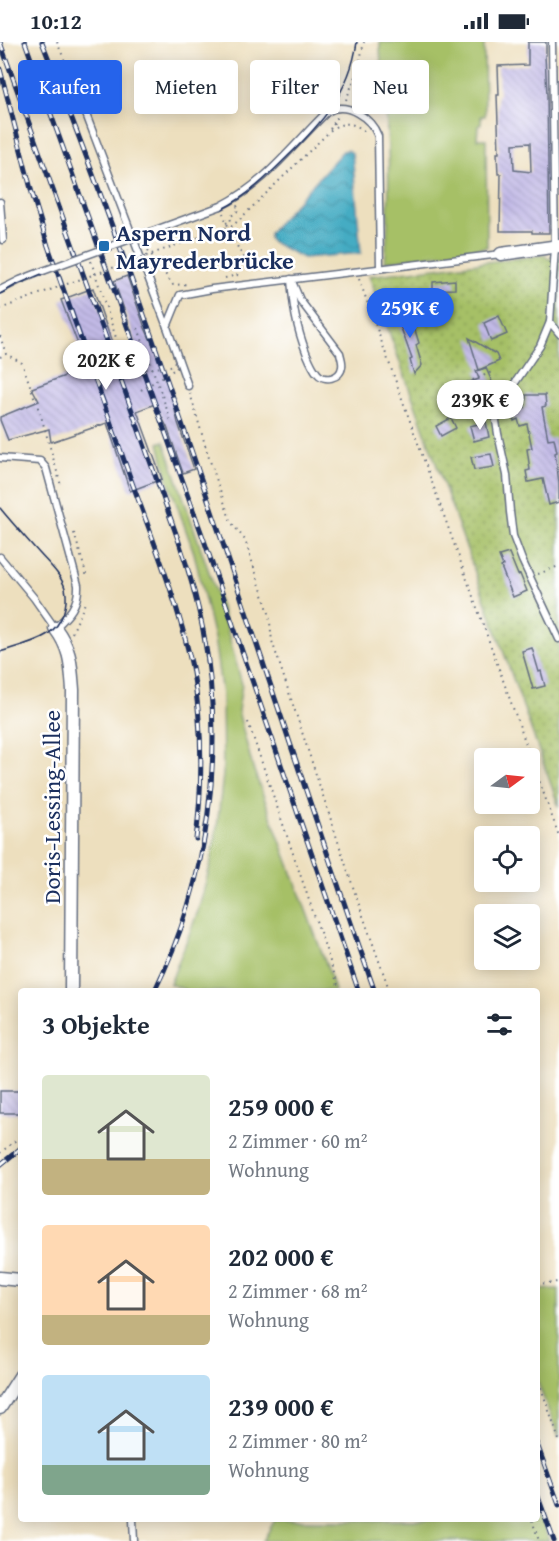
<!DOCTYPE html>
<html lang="de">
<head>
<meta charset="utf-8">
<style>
  body { margin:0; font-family:"Gentium Book Plus",serif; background:#f2f2f3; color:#1f2937; height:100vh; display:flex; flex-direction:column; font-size:22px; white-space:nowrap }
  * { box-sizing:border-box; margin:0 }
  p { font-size:20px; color:#747a83 }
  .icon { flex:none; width:33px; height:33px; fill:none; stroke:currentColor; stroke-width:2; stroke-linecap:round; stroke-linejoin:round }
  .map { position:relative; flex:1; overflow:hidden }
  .drawer { position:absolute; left:18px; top:946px; width:522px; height:534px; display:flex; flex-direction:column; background:#fff; border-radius:6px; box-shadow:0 3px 15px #0003 }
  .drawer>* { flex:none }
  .hud { position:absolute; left:18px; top:18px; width:524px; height:54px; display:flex; gap:12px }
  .needle { width:39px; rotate:75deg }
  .controls { position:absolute; left:474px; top:706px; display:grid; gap:12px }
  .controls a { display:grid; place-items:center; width:66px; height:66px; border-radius:6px; background:#fff; box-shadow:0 3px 15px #0003; font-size:30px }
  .price { position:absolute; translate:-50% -51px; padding:0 14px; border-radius:21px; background:#fff; color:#222; font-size:20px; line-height:39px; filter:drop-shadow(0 2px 3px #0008) }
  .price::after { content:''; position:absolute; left:50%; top:36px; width:18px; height:14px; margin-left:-9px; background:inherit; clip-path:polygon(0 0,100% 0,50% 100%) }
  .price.active { background:#2563eb; color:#fff }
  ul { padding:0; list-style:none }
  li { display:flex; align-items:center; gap:18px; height:150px; padding:0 24px }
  li span { display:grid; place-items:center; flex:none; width:168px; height:120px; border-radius:6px; color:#555 }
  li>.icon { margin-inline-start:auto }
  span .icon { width:72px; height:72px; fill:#fffc; stroke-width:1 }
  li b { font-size:26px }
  h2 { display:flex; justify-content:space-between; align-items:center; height:72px; padding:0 24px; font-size:26px }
  .pill { padding:0 21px; border-radius:6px; background:#fff; box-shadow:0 3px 15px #0003; font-size:21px; line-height:54px }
  .pill.active { background:#2563eb; color:#fff }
  .status { display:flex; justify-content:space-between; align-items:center; height:42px; padding:0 30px; background:#fff; direction:ltr }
  .status svg { height:16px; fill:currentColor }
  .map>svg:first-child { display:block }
  .grass { fill:#a6c066; stroke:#607862; stroke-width:1.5 }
  .park { fill:url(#park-dots); stroke:#607862; stroke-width:1.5 }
  .water { fill:url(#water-waves); stroke:#306e90; stroke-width:1.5 }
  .building { fill:url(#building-back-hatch); fill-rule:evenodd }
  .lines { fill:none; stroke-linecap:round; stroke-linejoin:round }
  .service-casing { stroke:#646d80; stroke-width:9 }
  .minor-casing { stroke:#646d80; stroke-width:15 }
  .path { stroke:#646d80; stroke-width:2; stroke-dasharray:1.5 4.5; stroke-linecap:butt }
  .service { stroke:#fff; stroke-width:6 }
  .minor { stroke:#fff; stroke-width:12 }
  .tram { stroke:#1b2f5e; stroke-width:1.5 }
  .rail-casing { stroke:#1b2f5e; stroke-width:5 }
  .rail { stroke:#fff; stroke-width:3; stroke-dasharray:9; stroke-linecap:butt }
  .service-bridge-casing { stroke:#646d80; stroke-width:9; stroke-linecap:butt }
  .path-bridge { stroke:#646d80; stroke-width:2; stroke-dasharray:1.5 4.5; stroke-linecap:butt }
  .service-bridge { stroke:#fff; stroke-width:6 }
  .poi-dot { fill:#1f6fb2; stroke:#fff; stroke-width:2 }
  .labels { text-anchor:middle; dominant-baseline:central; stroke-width:5; stroke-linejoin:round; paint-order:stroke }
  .poi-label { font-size:24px; font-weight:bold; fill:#1b2f5e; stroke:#fff; text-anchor:start }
  .street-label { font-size:24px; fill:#1b2f5e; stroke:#fff }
</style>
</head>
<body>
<div class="status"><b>10:12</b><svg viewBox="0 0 49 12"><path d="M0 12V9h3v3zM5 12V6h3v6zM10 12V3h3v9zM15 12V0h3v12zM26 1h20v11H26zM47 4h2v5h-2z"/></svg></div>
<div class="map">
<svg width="559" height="1499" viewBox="0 0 559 1499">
  <defs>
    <pattern id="park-dots" width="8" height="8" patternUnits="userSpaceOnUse" patternTransform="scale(1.5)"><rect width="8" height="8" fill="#a6c066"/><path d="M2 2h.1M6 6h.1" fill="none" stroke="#869c57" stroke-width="1.8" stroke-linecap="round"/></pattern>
    <pattern id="water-waves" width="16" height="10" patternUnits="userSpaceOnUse" patternTransform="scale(1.5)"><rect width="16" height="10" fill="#44acc3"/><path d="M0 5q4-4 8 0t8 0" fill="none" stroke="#388ca2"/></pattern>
    <pattern id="building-back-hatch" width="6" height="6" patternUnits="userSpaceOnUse" patternTransform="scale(1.5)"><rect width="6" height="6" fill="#c2bae6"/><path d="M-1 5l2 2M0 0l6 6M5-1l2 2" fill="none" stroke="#a6a0c8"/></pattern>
  </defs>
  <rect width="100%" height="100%" fill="#fff"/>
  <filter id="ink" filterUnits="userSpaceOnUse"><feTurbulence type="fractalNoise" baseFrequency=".0167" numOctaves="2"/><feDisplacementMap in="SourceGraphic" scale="12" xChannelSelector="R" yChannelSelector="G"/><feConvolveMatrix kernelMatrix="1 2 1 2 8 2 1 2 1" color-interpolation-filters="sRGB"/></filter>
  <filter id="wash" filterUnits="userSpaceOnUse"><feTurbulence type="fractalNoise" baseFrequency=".008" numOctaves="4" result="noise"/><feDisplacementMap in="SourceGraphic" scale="24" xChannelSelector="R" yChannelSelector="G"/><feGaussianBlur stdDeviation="1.35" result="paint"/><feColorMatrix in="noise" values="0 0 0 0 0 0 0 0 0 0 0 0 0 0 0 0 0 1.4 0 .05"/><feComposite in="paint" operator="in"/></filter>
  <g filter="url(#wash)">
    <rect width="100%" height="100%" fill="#eddfbe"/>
    <g class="grass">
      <path d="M380,0H484L485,74H481V82L478,84L477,97H486L487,205L385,220C389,176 390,131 387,87C386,58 380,29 380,0Z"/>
      <polygon points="164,399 220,562 242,642 238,669 253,726 332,938 335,949 191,950 170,942 198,869 210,824 217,785 223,733 222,653 214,596 194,511 168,438 159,401"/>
      <polygon points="559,1247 559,1396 537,1339 537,1248"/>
      <polygon points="537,1466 549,1499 263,1499 275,1478 537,1478"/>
    </g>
    <polygon class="park" points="545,213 548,217 559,215 559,765 369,234"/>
    <polygon class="water" points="348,108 352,111 361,211 303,216 272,200 269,197 269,191 343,109"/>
    <g id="blocks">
      <g class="building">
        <path d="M528,0H546V13H545L547,53L549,191H532V189H500L501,132H498L497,111H499L497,53H499L498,24L528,23ZM530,101L531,130L514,128L513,102Z"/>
        <polygon points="127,234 145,286 163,325 169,342 178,381 194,427 183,431 167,385 155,362 137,369 162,437 130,449 107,381 51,400 49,387 8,398 0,378 0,375 39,359 32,346 87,326 61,258 93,246 117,315 136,309 132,290 114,239"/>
        <polygon points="455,238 455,247 433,248 433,240"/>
        <polygon points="405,266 411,289 415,288 419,301 416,303 422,323 414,332 410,318 412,317 395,269"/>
        <polygon points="499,274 507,292 491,299 484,281"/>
        <polygon points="469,296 496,312 499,319 479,328"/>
        <polygon points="486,326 492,340 486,342 487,345 475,350 470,340 479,337 476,329"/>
        <polygon points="526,353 545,353 546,364 542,365 548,397 554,396 557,410 555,411 559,440 559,460 549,463 543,437 528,440 526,429 530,428 527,407 532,406 527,382 520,384 518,377 514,379 511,370 525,366"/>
        <polygon points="451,376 456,386 441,394 436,384"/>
        <polygon points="486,380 489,395 474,399 470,384"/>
        <polygon points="491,412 494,425 474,428 471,415"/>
        <polygon points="509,511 518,533 520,532 527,549 513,555 501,525 503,524 499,514"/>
        <polygon points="532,606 539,630 541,629 545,644 533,647 522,609"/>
        <polygon points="0,1049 21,1049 20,1071 0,1071"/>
      </g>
    </g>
  </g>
  <g filter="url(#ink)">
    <use href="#blocks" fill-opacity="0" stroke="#646d80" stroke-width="1.5"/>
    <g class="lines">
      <defs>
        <g id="service">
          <polyline points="552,0 555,205 550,280 540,304 504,357 499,368 496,379 498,392 507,433 510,470 513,494 522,518 559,597"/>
          <polyline points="81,59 167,285 180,253 212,247 501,212"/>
          <polyline points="0,160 3,198"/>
          <path d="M221,164C265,142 293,103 327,70C346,58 371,76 378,94L380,226"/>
          <path d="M291,237L300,258L340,311C341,316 343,320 342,325C340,337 324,340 317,331C312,325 309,317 306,310C296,284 293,264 291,237Z"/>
          <polyline points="0,248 20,238 43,229"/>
          <polyline points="550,280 559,291"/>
          <polyline points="167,285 188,344"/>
          <path d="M0,416L40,419L46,426L78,543C79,563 69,573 55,586L34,556L0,515"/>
          <polyline points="133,1478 134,1499"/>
        </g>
        <g id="minor">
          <polyline points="501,212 559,204"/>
          <path d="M55,586C71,607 71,623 73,648L71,950"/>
          <polyline points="0,1236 21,1238"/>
          <polyline points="0,1366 21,1333"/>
        </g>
      </defs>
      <use href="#service" class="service-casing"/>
      <use href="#minor" class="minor-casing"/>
      <g class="path">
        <polyline points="57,0 78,51"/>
        <polyline points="346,58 358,28 364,0"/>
        <polyline points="330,87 338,74"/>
        <path d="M223,171C227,182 240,216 250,221C258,224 271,220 279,220"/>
        <polyline points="226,181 231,179 230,175 239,168 237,164 236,165"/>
        <path d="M225,186L232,184L239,178L333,86C344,80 353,80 364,89"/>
        <polyline points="148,208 173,243 189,242"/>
        <polyline points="91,219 122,314"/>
        <polyline points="225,236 237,233 242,235"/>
        <polyline points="359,237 559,794"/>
        <polyline points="0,267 50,248"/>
        <polyline points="138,286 171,379"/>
        <polyline points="0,294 6,312 22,321 41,374 60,440 61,445"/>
        <polyline points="0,315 6,312"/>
        <polyline points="456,345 492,330"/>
        <polyline points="190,351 208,413 231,480 245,498 269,571 272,599 356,854 390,950"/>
        <polyline points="74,491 86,531 86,537"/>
        <polyline points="538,532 559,524"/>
        <polyline points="72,591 85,561"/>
        <polyline points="248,680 336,937 340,950"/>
        <polyline points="33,950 55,949"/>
        <polyline points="0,1111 21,1094"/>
        <polyline points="537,1242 559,1240"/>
        <polyline points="537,1334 559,1398"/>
        <polyline points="532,1478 539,1499"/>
      </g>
      <use href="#service" class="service"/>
      <use href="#minor" class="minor"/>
      <g class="tram">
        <path d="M0,252L16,243L44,231L222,167C248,154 267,135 287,115C321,82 350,50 357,0"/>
        <path d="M0,466C13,482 27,497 40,512C49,522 61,533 65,546C69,563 62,582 48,592C34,601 15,605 0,610"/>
      </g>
      <defs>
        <g id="rail">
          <path d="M0,0L179,500C189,529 197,558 203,588C226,710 209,839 154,950"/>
          <polyline points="25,0 205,501 359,950"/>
          <path d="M42,0C166,312 264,633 375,950"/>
          <path d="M0,27L32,151L48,204C75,282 103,359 130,435C153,498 178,560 192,625C203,682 203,740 196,797"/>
          <polyline points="0,1123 21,1106"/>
          <polyline points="537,1402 559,1463"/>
          <polyline points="537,1452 554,1499"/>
        </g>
      </defs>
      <use href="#rail" class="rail-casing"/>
      <use href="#rail" class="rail"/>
      <defs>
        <polyline id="service-bridge" points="43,229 221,164"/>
      </defs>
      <use href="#service-bridge" class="service-bridge-casing"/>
      <g class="path-bridge">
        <polyline points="50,248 225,186"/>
        <polyline points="134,329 176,323"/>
        <polyline points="141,348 177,326 174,319"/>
      </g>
      <use href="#service-bridge" class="service-bridge"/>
    </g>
  </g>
  <rect class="poi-dot" x="98" y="198" width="12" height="12" rx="3"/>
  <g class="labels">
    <g class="poi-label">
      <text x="116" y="190">Aspern Nord<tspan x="116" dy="28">Mayrederbrücke</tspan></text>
    </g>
    <g class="street-label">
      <text transform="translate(51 765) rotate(-90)">Doris-Lessing-Allee</text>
    </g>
  </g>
</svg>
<div class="controls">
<a><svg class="needle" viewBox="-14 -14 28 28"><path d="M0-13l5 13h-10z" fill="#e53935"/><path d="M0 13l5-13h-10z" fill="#747a83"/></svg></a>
<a><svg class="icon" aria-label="locate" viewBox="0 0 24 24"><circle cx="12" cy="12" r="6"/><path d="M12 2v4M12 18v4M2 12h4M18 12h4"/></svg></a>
<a><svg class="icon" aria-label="layers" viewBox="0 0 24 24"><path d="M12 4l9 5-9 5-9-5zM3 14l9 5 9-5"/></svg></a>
</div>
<b class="price active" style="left:410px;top:297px">259K €</b>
<b class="price" style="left:106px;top:349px">202K €</b>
<b class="price" style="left:480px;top:389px">239K €</b>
<div class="hud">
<a class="pill active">Kaufen</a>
<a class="pill">Mieten</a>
<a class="pill">Filter</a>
<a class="pill">Neu</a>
</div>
<section class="drawer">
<h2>3 Objekte<svg class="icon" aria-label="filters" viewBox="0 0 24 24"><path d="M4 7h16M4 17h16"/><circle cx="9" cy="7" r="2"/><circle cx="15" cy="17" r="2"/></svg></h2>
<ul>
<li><span style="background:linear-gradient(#dfe7d0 70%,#c2b280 0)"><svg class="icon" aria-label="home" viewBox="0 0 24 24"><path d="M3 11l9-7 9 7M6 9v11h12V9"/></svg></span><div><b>259 000 €</b><p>2 Zimmer · 60 m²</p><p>Wohnung</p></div></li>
<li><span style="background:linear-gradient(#ffd9b3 75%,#c2b280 0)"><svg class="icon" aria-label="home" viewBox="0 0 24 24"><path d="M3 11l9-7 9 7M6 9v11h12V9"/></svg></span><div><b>202 000 €</b><p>2 Zimmer · 68 m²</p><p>Wohnung</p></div></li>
<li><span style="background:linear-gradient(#bfe0f5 75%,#7fa58c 0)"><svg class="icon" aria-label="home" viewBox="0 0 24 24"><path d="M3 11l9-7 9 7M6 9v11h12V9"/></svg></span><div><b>239 000 €</b><p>2 Zimmer · 80 m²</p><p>Wohnung</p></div></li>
</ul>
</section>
</div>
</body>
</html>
